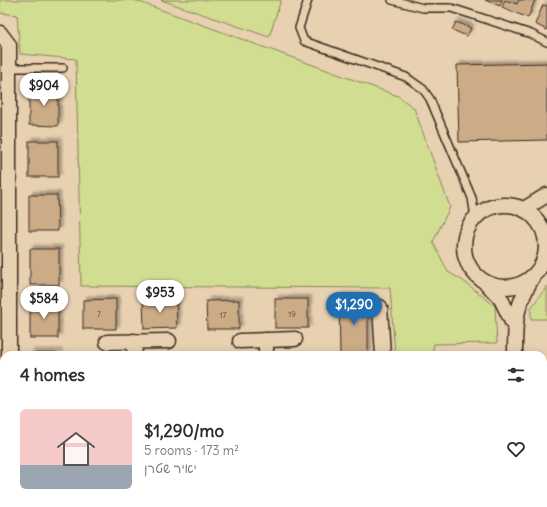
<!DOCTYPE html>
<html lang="en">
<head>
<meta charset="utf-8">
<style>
  body { margin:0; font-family:Delius,"Playpen Sans Hebrew",sans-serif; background:#f2f2f3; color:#2b2b33; height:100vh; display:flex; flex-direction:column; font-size:15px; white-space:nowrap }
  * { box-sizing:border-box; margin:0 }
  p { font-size:13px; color:#7c7c81 }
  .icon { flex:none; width:22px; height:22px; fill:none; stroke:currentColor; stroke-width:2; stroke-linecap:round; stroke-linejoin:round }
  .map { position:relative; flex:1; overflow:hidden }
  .side { position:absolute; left:0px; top:351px; width:547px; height:156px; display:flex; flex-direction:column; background:#fff; border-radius:12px 12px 0 0; box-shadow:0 2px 10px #0003 }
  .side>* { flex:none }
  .price { position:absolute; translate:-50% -34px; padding:0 9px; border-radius:14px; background:#fff; color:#222; font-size:13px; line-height:26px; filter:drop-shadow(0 1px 2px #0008) }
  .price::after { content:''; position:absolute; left:50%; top:24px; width:12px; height:9px; margin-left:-6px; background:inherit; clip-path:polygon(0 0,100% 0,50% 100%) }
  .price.active { background:#1f6fb2; color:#fff }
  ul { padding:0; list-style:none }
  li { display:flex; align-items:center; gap:12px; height:100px; padding:0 20px }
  li span { display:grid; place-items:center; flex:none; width:112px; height:80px; border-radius:6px; color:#555 }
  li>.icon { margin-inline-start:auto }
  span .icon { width:48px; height:48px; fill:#fffc; stroke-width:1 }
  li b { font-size:17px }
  h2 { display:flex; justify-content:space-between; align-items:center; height:48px; padding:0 20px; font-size:17px }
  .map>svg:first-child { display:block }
  .green { fill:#d1dd90; stroke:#868457 }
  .building { fill:#ccab87; stroke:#3b2a1e; filter:url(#shadow) }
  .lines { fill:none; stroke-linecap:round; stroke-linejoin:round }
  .service-casing { stroke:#3b2a1e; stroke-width:10 }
  .minor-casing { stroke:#3b2a1e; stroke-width:17 }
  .tertiary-casing { stroke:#3b2a1e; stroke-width:20 }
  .path { stroke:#3b2a1e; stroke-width:2.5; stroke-dasharray:1 3; stroke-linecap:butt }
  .service { stroke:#e8d1b1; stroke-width:7 }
  .minor { stroke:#e8d1b1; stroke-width:14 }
  .tertiary { stroke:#e8d1b1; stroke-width:17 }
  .labels { text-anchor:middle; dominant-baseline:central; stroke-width:3; stroke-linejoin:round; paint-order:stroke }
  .number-label { font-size:8px; fill:#5f4a38 }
</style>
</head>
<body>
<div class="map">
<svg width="547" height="507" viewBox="0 0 547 507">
  <defs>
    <filter id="shadow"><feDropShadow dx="3.5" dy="-3.5" stdDeviation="1" flood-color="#0004"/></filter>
  </defs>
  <rect width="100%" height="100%" fill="#e8d1b1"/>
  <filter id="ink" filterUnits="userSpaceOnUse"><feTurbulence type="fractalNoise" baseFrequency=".025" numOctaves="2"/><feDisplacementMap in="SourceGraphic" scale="8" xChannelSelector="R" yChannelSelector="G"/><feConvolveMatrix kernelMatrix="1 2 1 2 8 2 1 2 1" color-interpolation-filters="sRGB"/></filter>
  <g filter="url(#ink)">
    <g class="green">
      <polygon points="0,0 134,0 398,96 414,108 450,207 433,242 448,272 462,280 495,306 497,343 434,344 432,355 395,355 390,288 81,286 76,59 20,54 17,15 0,13"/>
      <polygon points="161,0 281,0 269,37"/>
      <polygon points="547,286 547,319 531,319 531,308"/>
      <polygon points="547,386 547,429 543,425 543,388"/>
      <polygon points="547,482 547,507 531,507 532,503 543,503 543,486"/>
      <rect x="388" y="503" width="106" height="4"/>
    </g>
    <g class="building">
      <polygon points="485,0 502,0 500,6"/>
      <polygon points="505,0 517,4 519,0 535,0 528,18 502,7"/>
      <polygon points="543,5 547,6 547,30 535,24"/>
      <polygon points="456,22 471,28 467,36 452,30"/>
      <polygon points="547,63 547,140 459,142 457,65"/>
      <polygon points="29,89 58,89 58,126 29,125"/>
      <rect x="29" y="141" width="29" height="36"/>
      <polygon points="29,195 57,195 58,231 29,231"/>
      <rect x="30" y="249" width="29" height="36"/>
      <polygon points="339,297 368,297 368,355 340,355"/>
      <polygon points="116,299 116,329 83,329 83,300"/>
      <polygon points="143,299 176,299 177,328 144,329"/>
      <rect x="275" y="299" width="33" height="29"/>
      <polygon points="239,300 239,329 207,329 206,301"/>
      <rect x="30" y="301" width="28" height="37"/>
      <rect x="30" y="353" width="29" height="2"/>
      <rect x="26" y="503" width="27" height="4"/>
      <polygon points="86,503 114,503 113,507 86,507"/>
      <rect x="168" y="503" width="27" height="4"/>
      <rect x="227" y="503" width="28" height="4"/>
      <rect x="311" y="503" width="72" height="4"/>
    </g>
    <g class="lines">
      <defs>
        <g id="service">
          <polyline points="308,0 299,28 304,41 406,77 423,89 430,99 472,198 475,217"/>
          <polyline points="392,0 423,8 451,8 470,14 531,34 547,42"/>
          <polyline points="9,68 63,68"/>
          <polyline points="0,385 4,385"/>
        </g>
        <g id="minor">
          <polyline points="0,33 9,45 9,355"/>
          <circle cx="505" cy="246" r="41"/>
          <polyline points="524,209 547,195"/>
          <polyline points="487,284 501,299 514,326"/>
          <polyline points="380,307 383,355"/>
          <polyline points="266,340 266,355"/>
          <polyline points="134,341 135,355"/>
          <polyline points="240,341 295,339"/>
          <polyline points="107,342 169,341"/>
          <path d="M515,355C515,321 515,308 532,278"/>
          <polyline points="292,503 292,507"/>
        </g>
        <g id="tertiary">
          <polyline points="543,440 547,442"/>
          <polyline points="0,452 4,452"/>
          <polyline points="543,461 547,459"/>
          <polyline points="517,507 518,503"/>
        </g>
      </defs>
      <use href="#service" class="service-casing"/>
      <use href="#minor" class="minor-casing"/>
      <use href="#tertiary" class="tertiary-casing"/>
      <g class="path">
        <polyline points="425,503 429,507"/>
        <polyline points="478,503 480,507"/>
        <polyline points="6,507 8,503"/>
        <polyline points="402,507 404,503"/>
        <polyline points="452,507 456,503"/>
      </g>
      <use href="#service" class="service"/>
      <use href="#minor" class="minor"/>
      <use href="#tertiary" class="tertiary"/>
    </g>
  </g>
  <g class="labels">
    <g class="number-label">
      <text x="99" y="314">7</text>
      <text x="292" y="314">19</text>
      <text x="223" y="315">17</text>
    </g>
  </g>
</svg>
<b class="price" style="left:44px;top:107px">$904</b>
<b class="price" style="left:160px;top:314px">$953</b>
<b class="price" style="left:44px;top:320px">$584</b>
<b class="price active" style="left:354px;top:326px">$1,290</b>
<section class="side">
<h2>4 homes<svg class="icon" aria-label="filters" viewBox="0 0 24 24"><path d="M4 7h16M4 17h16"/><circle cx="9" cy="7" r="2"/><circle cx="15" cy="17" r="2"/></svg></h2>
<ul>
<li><span style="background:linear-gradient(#f6c9c9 70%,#9aa5b1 0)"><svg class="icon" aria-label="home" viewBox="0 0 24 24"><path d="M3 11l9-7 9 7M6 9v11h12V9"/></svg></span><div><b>$1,290/mo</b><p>5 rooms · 173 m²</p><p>יאיר שטרן</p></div><svg class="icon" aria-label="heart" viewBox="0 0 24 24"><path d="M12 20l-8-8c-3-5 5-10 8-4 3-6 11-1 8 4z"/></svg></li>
</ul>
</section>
</div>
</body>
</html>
